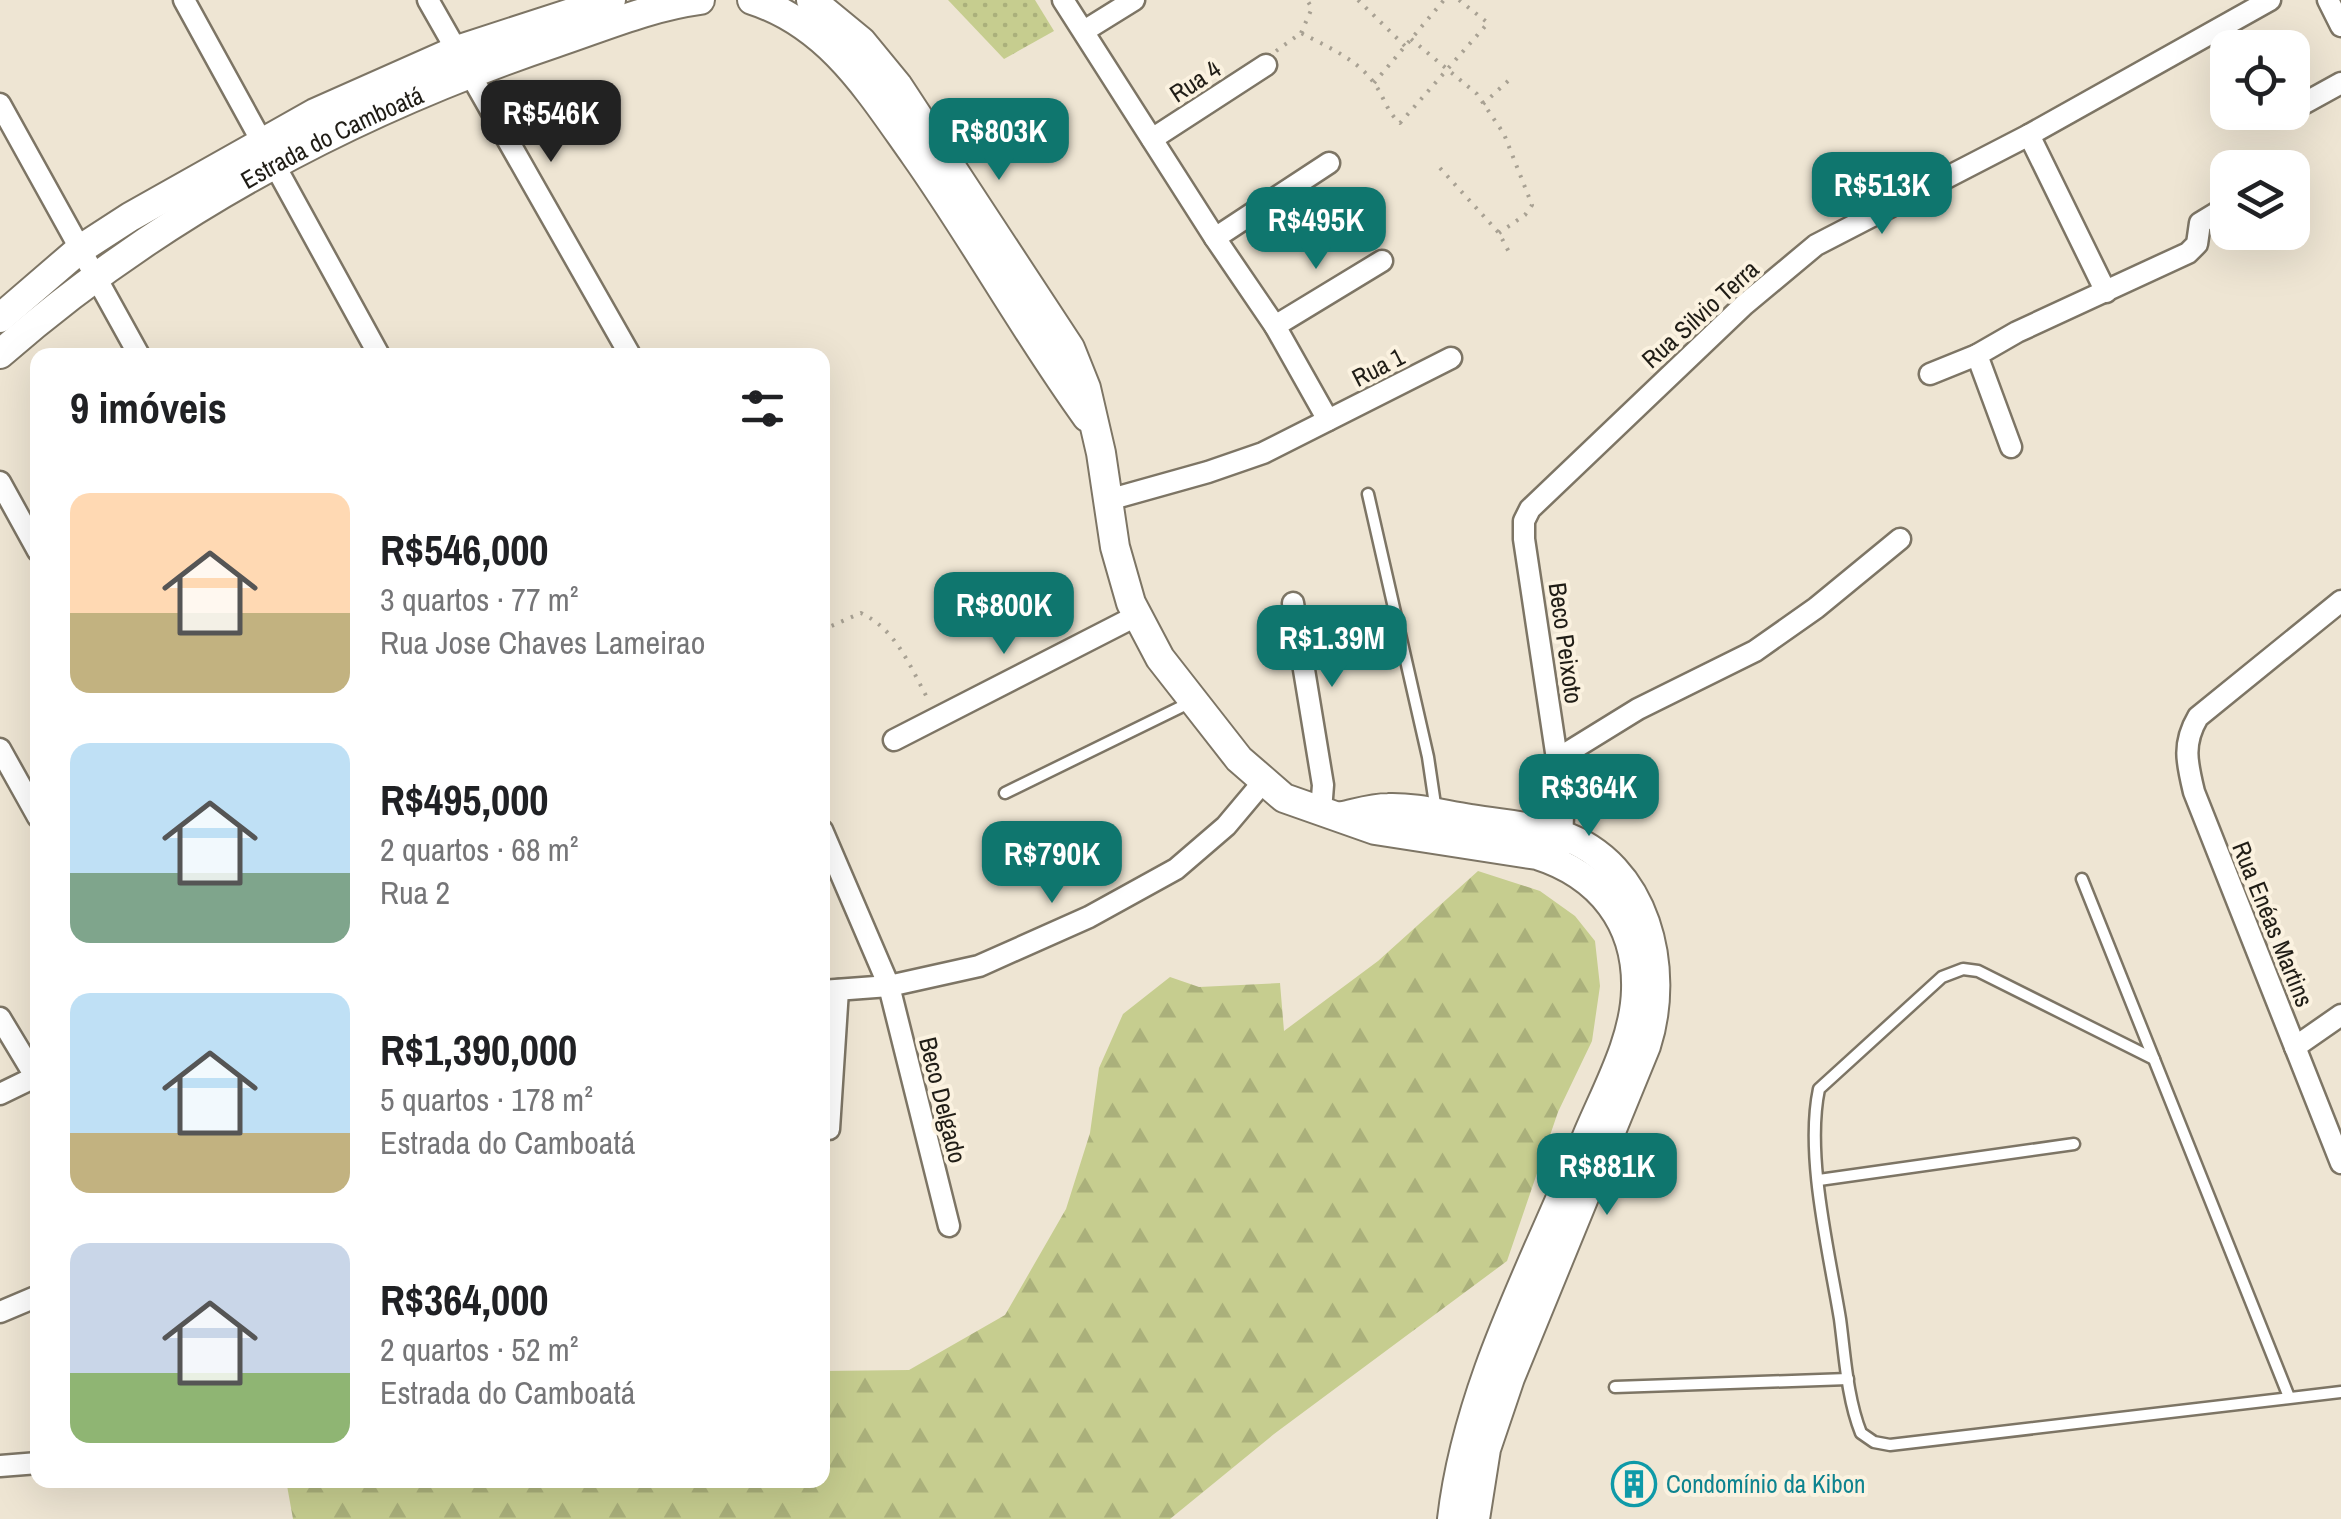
<!DOCTYPE html>
<html lang="pt">
<head>
<meta charset="utf-8">
<style>
  body { margin:0; font-family:"Archivo Narrow",sans-serif; background:#f2f2f2; color:#202124; height:100vh; display:flex; flex-direction:column; font-size:38px; white-space:nowrap }
  * { box-sizing:border-box; margin:0 }
  p { font-size:32px; color:#757577 }
  .icon { flex:none; width:55px; height:55px; fill:none; stroke:currentColor; stroke-width:2; stroke-linecap:round; stroke-linejoin:round }
  .map { position:relative; flex:1; overflow:hidden }
  .details { position:absolute; left:30px; top:348px; width:800px; height:1140px; display:flex; flex-direction:column; background:#fff; border-radius:20px; box-shadow:0 10px 40px #0002 }
  .details>* { flex:none }
  .controls { position:absolute; left:2210px; top:30px; display:grid; gap:20px }
  .controls a { display:grid; place-items:center; width:100px; height:100px; border-radius:20px; background:#fff; box-shadow:0 10px 40px #0002; font-size:50px }
  .price { position:absolute; translate:-50% -85px; padding:0 22px; border-radius:20px; background:#0f766e; color:#fff; font-size:32px; line-height:65px; filter:drop-shadow(0 2px 5px #0008) }
  .price::after { content:''; position:absolute; left:50%; top:60px; width:30px; height:22px; margin-left:-15px; background:inherit; clip-path:polygon(0 0,100% 0,50% 100%) }
  .price.current { background:#222; color:#fff }
  ul { padding:0; list-style:none }
  li { display:flex; align-items:center; gap:30px; height:250px; padding:0 40px }
  li span { display:grid; place-items:center; flex:none; width:280px; height:200px; border-radius:20px; color:#555 }
  li>.icon { margin-inline-start:auto }
  span .icon { width:120px; height:120px; fill:#fffc; stroke-width:1 }
  li b { font-size:42px }
  h2 { display:flex; justify-content:space-between; align-items:center; height:120px; padding:0 40px; font-size:42px }
  .map>svg:first-child { display:block }
  .grass { fill:url(#grass-dots) }
  .forest { fill:url(#forest-firs) }
  .lines { fill:none; stroke-linecap:round; stroke-linejoin:round }
  .lane-casing { stroke:#7d7565; stroke-width:15 }
  .street-casing { stroke:#7d7565; stroke-width:25 }
  .secondary-casing { stroke:#7d7565; stroke-width:32 }
  .path { stroke:#a8a193; stroke-width:4; stroke-dasharray:2.5 8; stroke-linecap:butt }
  .lane { stroke:#fff; stroke-width:10 }
  .street { stroke:#fff; stroke-width:20 }
  .secondary { stroke:#fff; stroke-width:28 }
  .labels { text-anchor:middle; dominant-baseline:central; stroke-width:8; stroke-linejoin:round; paint-order:stroke }
  .street-label { font-size:25px; fill:#201d16; stroke:#fbf2e0 }
  .culture-label { font-size:25px; fill:#0d838f; stroke:#fbf2e0; text-anchor:start }
</style>
</head>
<body>
<div class="map">
<svg width="2341" height="1519" viewBox="0 0 2341 1519">
  <defs>
    <pattern id="grass-dots" width="8" height="8" patternUnits="userSpaceOnUse" patternTransform="scale(2.5)"><rect width="8" height="8" fill="#c6cd8f"/><path d="M2 2h.1M6 6h.1" fill="none" stroke="#aab07b" stroke-width="1.8" stroke-linecap="round"/></pattern>
    <pattern id="forest-firs" width="22" height="20" patternUnits="userSpaceOnUse" patternTransform="scale(2.5)"><rect width="22" height="20" fill="#c6cd8f"/><path d="M5 1l3.5 6h-7zM16 11l3.5 6h-7z" fill="#aab07b"/></pattern>
  </defs>
  <rect width="100%" height="100%" fill="#eee5d3"/>
  <polygon class="grass" points="948,0 1035,0 1054,31 1004,59"/>
  <polygon class="forest" points="1478,871 1540,891 1575,916 1595,941 1600,986 1592,1041 1558,1112 1507,1261 1274,1434 1170,1519 293,1519 286,1480 822,1480 823,1371 909,1370 1005,1315 1066,1209 1090,1133 1099,1068 1123,1014 1170,977 1199,987 1280,983 1284,1031 1378,961"/>
  <g class="lines">
    <defs>
      <g id="lane">
        <polyline points="1368,494 1428,757 1436,811"/>
        <polyline points="1005,793 1191,702"/>
        <polyline points="2082,879 2289,1397"/>
        <path d="M2154,1059L1978,971L1963,969L1942,977L1819,1089C1805,1155 1829,1252 1840,1319C1845,1356 1847,1398 1861,1433L1874,1442L1890,1445L2341,1392"/>
        <polyline points="1819,1180 2074,1144"/>
        <polyline points="1615,1387 1848,1379"/>
      </g>
      <g id="street">
        <polyline points="184,0 379,355"/>
        <polyline points="428,0 630,355"/>
        <polyline points="1063,0 1215,238 1275,326 1328,420"/>
        <polyline points="2328,0 2341,26"/>
        <polyline points="1084,31 1134,0"/>
        <polyline points="0,104 139,355"/>
        <polyline points="2292,110 2341,83"/>
        <polyline points="2029,135 2106,292"/>
        <polyline points="1152,139 1266,65"/>
        <polyline points="1215,238 1329,163"/>
        <polyline points="1275,326 1382,261"/>
        <polyline points="1930,374 1977,355"/>
        <polyline points="2011,447 1977,355 2017,332 2188,253 2197,244 2200,223 2228,206"/>
        <polyline points="0,482 38,551"/>
        <polyline points="1108,500 1208,472 1263,453 1451,358"/>
        <path d="M2341,601L2198,717C2182,744 2187,763 2194,792L2341,1163"/>
        <polyline points="1293,603 1323,785 1321,811"/>
        <polyline points="894,740 1136,616"/>
        <polyline points="0,749 38,817"/>
        <polyline points="1557,759 1638,709 1755,651 1816,608 1900,539"/>
        <polyline points="822,830 889,986 949,1226"/>
        <polyline points="1562,847 1563,814 1557,759 1524,539 1524,521 1530,509 1744,305 1816,245 2029,135 2270,0"/>
        <polyline points="822,991 889,986 979,966 1089,917 1176,869 1226,826 1263,782"/>
        <polyline points="0,1018 38,1081"/>
        <polyline points="2295,1047 2341,1015"/>
        <polyline points="0,1094 33,1078"/>
        <polyline points="829,1129 838,990"/>
        <polyline points="0,1312 38,1296"/>
        <polyline points="0,1466 38,1463"/>
      </g>
      <g id="secondary">
        <path d="M752,0C830,25 870,92 915,155C975,240 1026,333 1087,417"/>
        <path d="M811,0L861,41L898,86L1070,348L1086,388L1101,453L1115,547L1131,603L1160,658L1239,759L1284,798L1375,830L1537,855C1600,875 1638,923 1636,990C1635,1039 1607,1089 1588,1134C1537,1260 1468,1382 1452,1519"/>
        <polyline points="0,318 79,250 130,217 315,113 457,50 611,0"/>
        <path id="s1" d="M0,354C161,213 353,111 555,43C603,27 649,7 700,0"/>
        <path d="M1343,816C1357,813 1373,808 1388,808C1415,807 1444,815 1471,819C1500,824 1533,826 1561,835C1647,864 1671,969 1646,1046L1510,1378L1486,1449L1475,1519"/>
      </g>
    </defs>
    <use href="#lane" class="lane-casing"/>
    <use href="#street" class="street-casing"/>
    <use href="#secondary" class="secondary-casing"/>
    <g class="path">
      <polyline points="1358,0 1405,46"/>
      <polyline points="1301,33 1312,8 1307,0"/>
      <polyline points="1411,39 1477,94 1504,134 1532,205 1525,215 1499,233"/>
      <path d="M1276,51L1301,33C1326,46 1357,59 1374,83C1385,98 1386,111 1400,123L1488,23L1459,0"/>
      <polyline points="1374,83 1444,0"/>
      <polyline points="1483,104 1508,81"/>
      <polyline points="1440,168 1499,233 1510,254"/>
      <path d="M822,630L861,613C897,630 910,667 929,701"/>
    </g>
    <use href="#lane" class="lane"/>
    <use href="#street" class="street"/>
    <use href="#secondary" class="secondary"/>
  </g>
  <defs>
    <symbol id="building-ring" viewBox="-11 -11 22 22"><circle r="9.5" fill="#fbf2e0" stroke="#0f9aa8" stroke-width="1.5"/><path d="M-4-6H4V6H1V3H-1V6H-4ZM-2.5-4.3h1.7v1.8h-1.7ZM.8-4.3h1.7v1.8H.8ZM-2.5-1h1.7V.8h-1.7ZM.8-1h1.7V.8H.8Z" fill="#0f9aa8"/></symbol>
  </defs>
  <g fill-rule="evenodd">
    <use href="#building-ring" x="1609" y="1459" width="50" height="50"/>
  </g>
  <g class="labels">
    <g class="street-label">
      <text transform="translate(1195 81) rotate(-33)">Rua 4</text>
      <text stroke="none"><textPath href="#s1" startOffset="398">Estrada do Camboatá</textPath></text>
      <text transform="translate(1700 314) rotate(-42)">Rua Silvio Terra</text>
      <text transform="translate(1378 367) rotate(-27)">Rua 1</text>
      <text transform="translate(1566 643) rotate(82)">Beco Peixoto</text>
      <text transform="translate(2273 924) rotate(68)">Rua Enéas Martins</text>
      <text transform="translate(943 1100) rotate(76)">Beco Delgado</text>
    </g>
    <g class="culture-label">
      <text x="1666" y="1484">Condomínio da Kibon</text>
    </g>
  </g>
</svg>
<div class="controls">
<a><svg class="icon" aria-label="locate" viewBox="0 0 24 24"><circle cx="12" cy="12" r="6"/><path d="M12 2v4M12 18v4M2 12h4M18 12h4"/></svg></a>
<a><svg class="icon" aria-label="layers" viewBox="0 0 24 24"><path d="M12 4l9 5-9 5-9-5zM3 14l9 5 9-5"/></svg></a>
</div>
<b class="price current" style="left:551px;top:165px">R$546K</b>
<b class="price" style="left:999px;top:183px">R$803K</b>
<b class="price" style="left:1882px;top:237px">R$513K</b>
<b class="price" style="left:1316px;top:272px">R$495K</b>
<b class="price" style="left:1004px;top:657px">R$800K</b>
<b class="price" style="left:1332px;top:690px">R$1.39M</b>
<b class="price" style="left:1589px;top:839px">R$364K</b>
<b class="price" style="left:1052px;top:906px">R$790K</b>
<b class="price" style="left:1607px;top:1218px">R$881K</b>
<section class="details">
<h2>9 imóveis<svg class="icon" aria-label="filters" viewBox="0 0 24 24"><path d="M4 7h16M4 17h16"/><circle cx="9" cy="7" r="2"/><circle cx="15" cy="17" r="2"/></svg></h2>
<ul>
<li><span style="background:linear-gradient(#ffd9b3 60%,#c2b280 0)"><svg class="icon" aria-label="home" viewBox="0 0 24 24"><path d="M3 11l9-7 9 7M6 9v11h12V9"/></svg></span><div><b>R$546,000</b><p>3 quartos · 77 m²</p><p>Rua Jose Chaves Lameirao</p></div></li>
<li><span style="background:linear-gradient(#bfe0f5 65%,#7fa58c 0)"><svg class="icon" aria-label="home" viewBox="0 0 24 24"><path d="M3 11l9-7 9 7M6 9v11h12V9"/></svg></span><div><b>R$495,000</b><p>2 quartos · 68 m²</p><p>Rua 2</p></div></li>
<li><span style="background:linear-gradient(#bfe0f5 70%,#c2b280 0)"><svg class="icon" aria-label="home" viewBox="0 0 24 24"><path d="M3 11l9-7 9 7M6 9v11h12V9"/></svg></span><div><b>R$1,390,000</b><p>5 quartos · 178 m²</p><p>Estrada do Camboatá</p></div></li>
<li><span style="background:linear-gradient(#c9d6e8 65%,#8fb573 0)"><svg class="icon" aria-label="home" viewBox="0 0 24 24"><path d="M3 11l9-7 9 7M6 9v11h12V9"/></svg></span><div><b>R$364,000</b><p>2 quartos · 52 m²</p><p>Estrada do Camboatá</p></div></li>
</ul>
</section>
</div>
</body>
</html>
